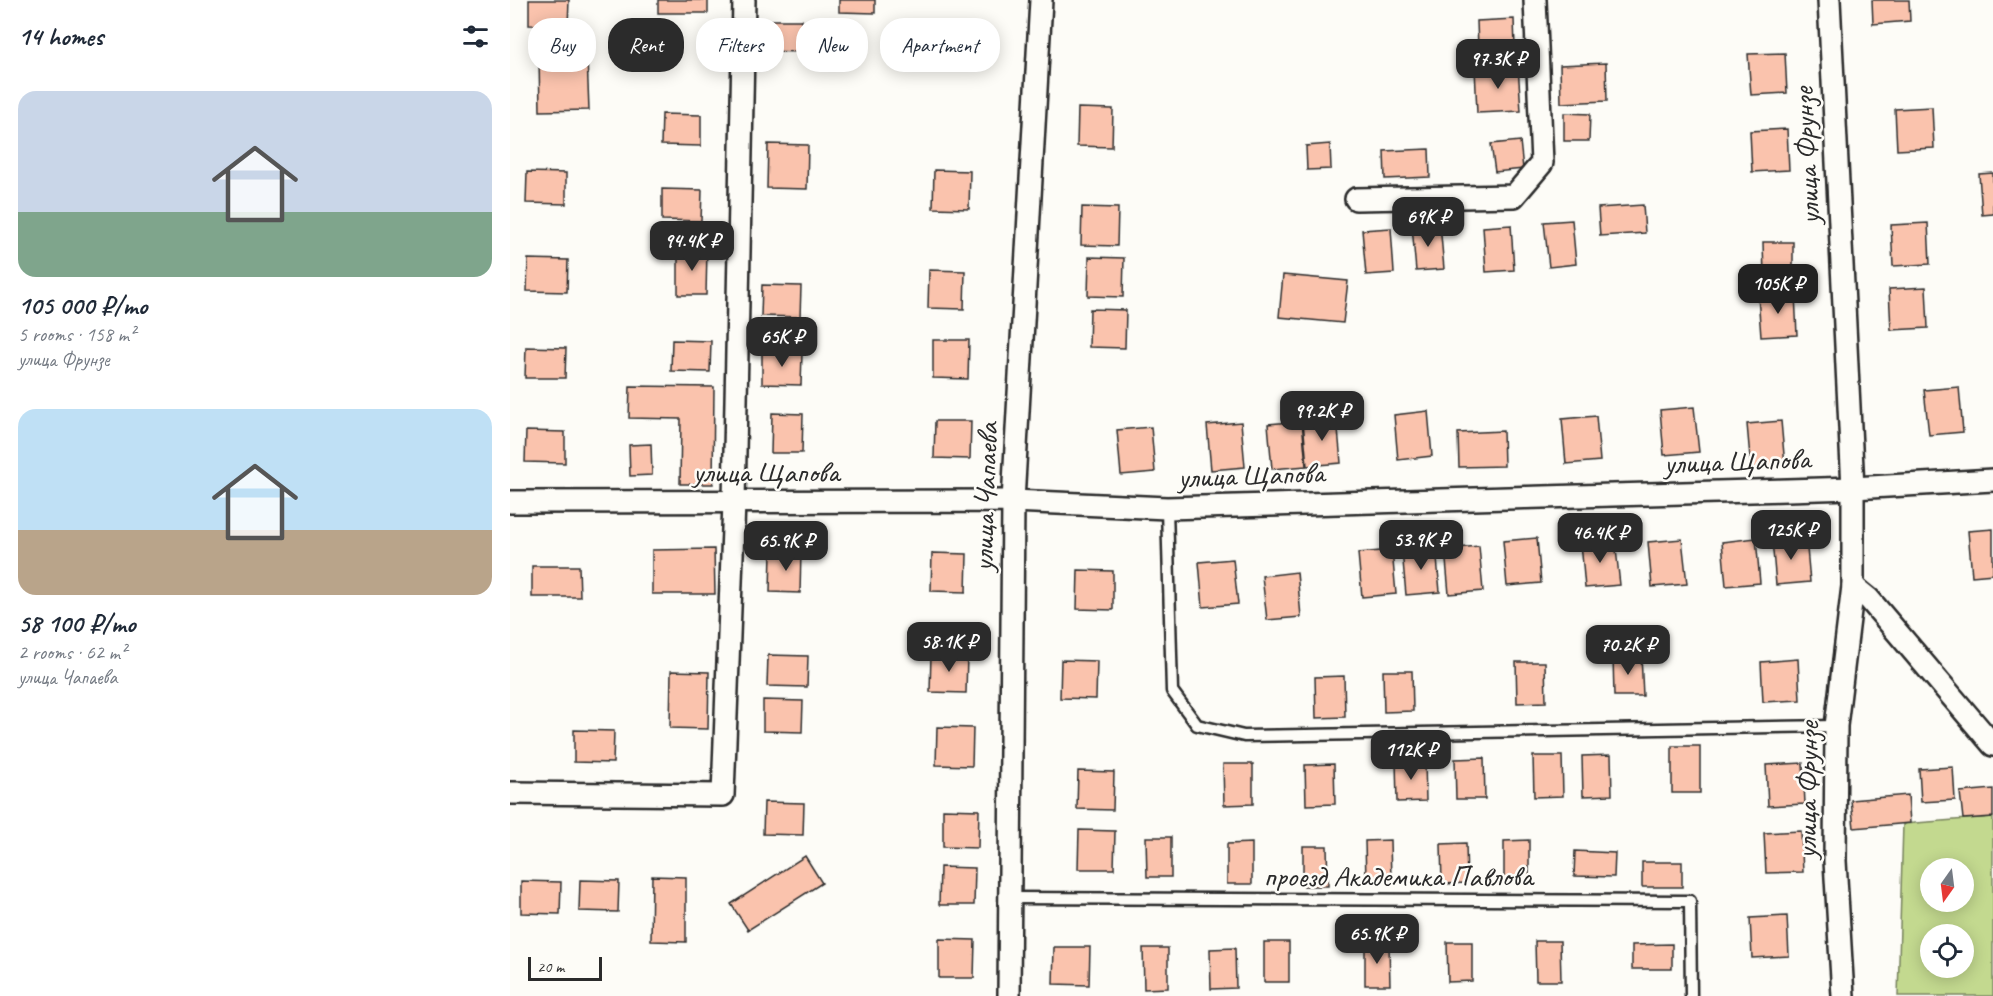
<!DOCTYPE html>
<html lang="en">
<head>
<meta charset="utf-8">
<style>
  body { margin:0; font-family:Caveat,sans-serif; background:#f2f2f3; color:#1f2937; height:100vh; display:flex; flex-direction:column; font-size:22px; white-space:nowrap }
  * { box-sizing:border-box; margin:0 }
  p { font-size:20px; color:#747a83 }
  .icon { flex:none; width:33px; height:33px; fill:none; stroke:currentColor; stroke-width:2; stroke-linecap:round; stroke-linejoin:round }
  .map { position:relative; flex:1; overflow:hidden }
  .drawer { display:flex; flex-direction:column; background:#fff; width:510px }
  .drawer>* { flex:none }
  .banner { position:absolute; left:18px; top:18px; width:570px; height:54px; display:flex; gap:12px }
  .needle { width:39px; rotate:194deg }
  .buttons { position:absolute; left:1410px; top:858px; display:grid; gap:12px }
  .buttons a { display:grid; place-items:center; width:54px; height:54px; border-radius:50%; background:#fff; box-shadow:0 3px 15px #0003; font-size:30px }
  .scale { position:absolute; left:18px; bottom:15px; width:74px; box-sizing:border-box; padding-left:6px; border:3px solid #2b2b2b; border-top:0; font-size:16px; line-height:21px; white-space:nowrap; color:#2b2b2b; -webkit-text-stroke:4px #fdfcf7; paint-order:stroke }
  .price { position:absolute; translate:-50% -51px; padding:0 14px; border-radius:12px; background:#2b2b2b; color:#fff; font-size:20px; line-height:39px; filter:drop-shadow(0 2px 3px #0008) }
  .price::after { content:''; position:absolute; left:50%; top:36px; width:18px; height:14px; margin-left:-9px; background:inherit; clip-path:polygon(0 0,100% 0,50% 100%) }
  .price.on { background:#222; color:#fff }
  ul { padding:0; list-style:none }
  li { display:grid; align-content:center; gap:12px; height:318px; padding:0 18px }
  li span { display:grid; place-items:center; height:186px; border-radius:18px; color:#555 }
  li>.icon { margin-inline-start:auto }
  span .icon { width:108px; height:108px; fill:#fffc; stroke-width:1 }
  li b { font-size:26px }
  h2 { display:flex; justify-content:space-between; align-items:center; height:72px; padding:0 18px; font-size:26px }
  .tag { padding:0 21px; border-radius:24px; background:#fff; box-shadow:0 3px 15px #0003; font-size:21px; line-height:54px }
  .tag.on { background:#2b2b2b; color:#fff }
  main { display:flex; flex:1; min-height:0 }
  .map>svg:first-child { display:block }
  .green { fill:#c3d98f; stroke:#77825d; stroke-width:1.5; fill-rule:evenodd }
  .building { fill:#fac3ad; stroke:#2b2b2b; stroke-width:1.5 }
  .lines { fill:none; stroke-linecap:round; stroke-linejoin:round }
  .lane-casing { stroke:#2b2b2b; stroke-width:15 }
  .street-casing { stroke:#2b2b2b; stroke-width:26 }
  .lane { stroke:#fdfcf7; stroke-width:10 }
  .street { stroke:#fdfcf7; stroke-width:21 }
  .labels { text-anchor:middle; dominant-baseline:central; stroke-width:5; stroke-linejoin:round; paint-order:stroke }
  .street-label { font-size:30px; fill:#2b2b2b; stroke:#fdfcf7 }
</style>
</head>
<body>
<main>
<section class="drawer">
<h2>14 homes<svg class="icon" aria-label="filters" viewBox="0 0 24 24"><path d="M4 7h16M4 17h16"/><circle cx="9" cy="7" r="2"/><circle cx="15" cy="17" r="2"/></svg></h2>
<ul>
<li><span style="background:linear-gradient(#c9d6e8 65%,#7fa58c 0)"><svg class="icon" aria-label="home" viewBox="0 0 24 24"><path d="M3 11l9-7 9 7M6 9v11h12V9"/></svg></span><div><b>105 000 ₽/mo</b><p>5 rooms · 158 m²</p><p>улица Фрунзе</p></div></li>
<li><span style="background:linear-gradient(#bfe0f5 65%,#b9a48a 0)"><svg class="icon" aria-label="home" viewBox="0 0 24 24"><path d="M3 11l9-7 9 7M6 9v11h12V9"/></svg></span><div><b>58 100 ₽/mo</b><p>2 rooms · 62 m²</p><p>улица Чапаева</p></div></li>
</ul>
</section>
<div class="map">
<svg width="1483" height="996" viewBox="0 0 1483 996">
  <rect width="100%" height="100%" fill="#fdfcf7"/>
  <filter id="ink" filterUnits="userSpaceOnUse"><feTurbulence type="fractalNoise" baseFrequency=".0167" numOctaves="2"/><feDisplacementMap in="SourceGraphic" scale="12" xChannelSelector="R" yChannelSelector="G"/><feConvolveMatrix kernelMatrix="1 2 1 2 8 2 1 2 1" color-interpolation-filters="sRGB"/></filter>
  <g filter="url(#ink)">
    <path class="green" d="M1483,817V996H1388L1393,824ZM1420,868H1454V902H1420ZM1420,934H1454V968H1420Z"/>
    <g class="building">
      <polygon points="19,0 59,0 58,26 19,25"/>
      <rect x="148" y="0" width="50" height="13"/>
      <polygon points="329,0 365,0 365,13 329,12"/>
      <polygon points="1362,0 1399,0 1400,21 1363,24"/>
      <polygon points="1004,19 1005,47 968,48 967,21"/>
      <polygon points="253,20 292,20 292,52 252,51"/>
      <polygon points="1275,53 1277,93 1241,95 1238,54"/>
      <polygon points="77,57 79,110 30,111 29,58"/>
      <polygon points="1096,63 1097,101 1051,103 1050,65"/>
      <polygon points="1008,66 1011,111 967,113 965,68"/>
      <polygon points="1422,107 1424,148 1387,150 1385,109"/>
      <polygon points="568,108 603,109 602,147 567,146"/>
      <polygon points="1054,113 1080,114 1079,141 1054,141"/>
      <polygon points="152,114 191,115 191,146 151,145"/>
      <polygon points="1277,129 1279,170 1242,172 1240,131"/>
      <polygon points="1010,141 1013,169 985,172 981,144"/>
      <polygon points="258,144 298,145 297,189 257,188"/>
      <polygon points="820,144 821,169 797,170 796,146"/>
      <polygon points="919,149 920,177 875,179 874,151"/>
      <polygon points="424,170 460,171 459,209 423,208"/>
      <polygon points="17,172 56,173 56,204 16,203"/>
      <polygon points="1483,173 1483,214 1472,215 1469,174"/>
      <polygon points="152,189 192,190 191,221 152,220"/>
      <polygon points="1133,205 1135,233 1090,236 1088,208"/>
      <polygon points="572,207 608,208 607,246 571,245"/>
      <polygon points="1062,220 1066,264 1039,267 1034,222"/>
      <polygon points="1418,223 1420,264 1383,266 1381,225"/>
      <polygon points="930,224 934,269 906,271 902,226"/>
      <polygon points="1001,225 1004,270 976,272 973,227"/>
      <polygon points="881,228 884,273 856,275 852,230"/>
      <polygon points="1253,242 1283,242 1283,276 1254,276"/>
      <polygon points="168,249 197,249 196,295 168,295"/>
      <polygon points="579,257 614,258 613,297 578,296"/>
      <polygon points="18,259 58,260 57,292 17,291"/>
      <polygon points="419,270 455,271 454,309 418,308"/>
      <polygon points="773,275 838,281 833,323 769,317"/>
      <polygon points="252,285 291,286 290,317 251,316"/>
      <polygon points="1416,287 1418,328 1381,330 1379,289"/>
      <polygon points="1285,294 1287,335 1251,337 1248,296"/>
      <polygon points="580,309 616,310 615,348 579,347"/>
      <polygon points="162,340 201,341 200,372 161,371"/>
      <polygon points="423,340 459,340 458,379 423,378"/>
      <polygon points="16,347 56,348 55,378 15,378"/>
      <polygon points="252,352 292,353 291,385 252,384"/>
      <polygon points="120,386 204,387 203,484 170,484 171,419 119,418"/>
      <polygon points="1449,387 1453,432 1419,435 1414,390"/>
      <polygon points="1184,407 1189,452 1154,455 1150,410"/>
      <polygon points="918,411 922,456 888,460 884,415"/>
      <polygon points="262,413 293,414 292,453 261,453"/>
      <polygon points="1086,416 1090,461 1056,464 1052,419"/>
      <polygon points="827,418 831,463 797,466 793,421"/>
      <polygon points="425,421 461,421 460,459 424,458"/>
      <polygon points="792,421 796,466 762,469 758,424"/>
      <polygon points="1271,421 1275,466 1241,469 1237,424"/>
      <polygon points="731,422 735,467 701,470 697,425"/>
      <polygon points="641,427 645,472 611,475 607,430"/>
      <polygon points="16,431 55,432 55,463 15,462"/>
      <polygon points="993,431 994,466 949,467 948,433"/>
      <polygon points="141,444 142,475 120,476 119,445"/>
      <polygon points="1483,529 1483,574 1462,576 1458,531"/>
      <polygon points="1296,537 1300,582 1266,585 1262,540"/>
      <polygon points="1027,538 1031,583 997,586 993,541"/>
      <polygon points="1246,538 1250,583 1216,586 1212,542"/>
      <polygon points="1172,539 1177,584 1142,587 1138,542"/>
      <polygon points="1105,540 1110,585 1075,588 1071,543"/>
      <polygon points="969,546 973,591 939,594 935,549"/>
      <polygon points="926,547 930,592 896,595 892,550"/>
      <polygon points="204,549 205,594 142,594 142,550"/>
      <polygon points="882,550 886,594 852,597 848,553"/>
      <polygon points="261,551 291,551 290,593 260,592"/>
      <polygon points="422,553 457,554 456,592 421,591"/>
      <polygon points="723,559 728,604 693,607 689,562"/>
      <polygon points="22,566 69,566 70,597 22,597"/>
      <polygon points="568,570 603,571 603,610 567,609"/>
      <polygon points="787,572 791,617 757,620 752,576"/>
      <polygon points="421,654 457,655 456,693 420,692"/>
      <polygon points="258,655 298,656 297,687 257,686"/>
      <polygon points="1131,655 1133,696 1104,696 1103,656"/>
      <polygon points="1288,659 1290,700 1253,702 1251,662"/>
      <polygon points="551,660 587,661 586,699 550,698"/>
      <polygon points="1006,662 1035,662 1036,702 1007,703"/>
      <polygon points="161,671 199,672 198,729 160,728"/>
      <polygon points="873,671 902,671 903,711 874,712"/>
      <polygon points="834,676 835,717 806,718 805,677"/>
      <polygon points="253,700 293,701 292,732 253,731"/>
      <polygon points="427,727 463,728 462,766 426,765"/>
      <polygon points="64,730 104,731 103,763 64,762"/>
      <rect x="1162" y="746" width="28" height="47"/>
      <polygon points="1101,755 1102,795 1073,796 1072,756"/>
      <polygon points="1023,756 1052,756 1053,796 1024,797"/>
      <polygon points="974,758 975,799 946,799 945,759"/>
      <polygon points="886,761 915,761 916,801 887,802"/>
      <polygon points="1293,763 1295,804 1258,806 1256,765"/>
      <polygon points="713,764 743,764 743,804 714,805"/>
      <polygon points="824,764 825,804 796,805 795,765"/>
      <polygon points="1443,767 1445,800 1411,802 1409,769"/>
      <polygon points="568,771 604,772 603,810 567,809"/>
      <polygon points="1483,789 1483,817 1453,819 1450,792"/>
      <polygon points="1398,795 1400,823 1344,828 1341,800"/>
      <polygon points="254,802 294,803 293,835 253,834"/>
      <polygon points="433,809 469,810 468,848 433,847"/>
      <polygon points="569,830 605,831 604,869 568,869"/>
      <polygon points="1291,831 1293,872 1256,873 1254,833"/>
      <polygon points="636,837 661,837 661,877 637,877"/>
      <polygon points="880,840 881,880 856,880 855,841"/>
      <polygon points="1019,840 1019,881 994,881 994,841"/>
      <polygon points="742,843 742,884 717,884 717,844"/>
      <polygon points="956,843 957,883 932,884 931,844"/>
      <polygon points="793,846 817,846 818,886 793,886"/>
      <polygon points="1065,851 1105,853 1104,877 1064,876"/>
      <polygon points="295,856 312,883 238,930 221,904"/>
      <rect x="1132" y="862" width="40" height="25"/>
      <polygon points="430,867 465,868 464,905 429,905"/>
      <polygon points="142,876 176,877 176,942 141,941"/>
      <polygon points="70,880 109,881 108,912 69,911"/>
      <polygon points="11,881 51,882 50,914 11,913"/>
      <polygon points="1277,916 1279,956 1242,958 1240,918"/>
      <polygon points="429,939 465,940 464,978 429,978"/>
      <polygon points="1025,941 1050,941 1051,981 1026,981"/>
      <rect x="754" y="942" width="25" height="40"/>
      <polygon points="937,942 962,942 962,981 938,982"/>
      <polygon points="1162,944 1162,969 1122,969 1122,945"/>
      <polygon points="855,945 879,945 880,985 855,985"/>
      <polygon points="544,947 580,947 579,985 543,984"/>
      <polygon points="633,948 658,948 658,988 634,989"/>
      <polygon points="725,948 726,988 701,989 700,949"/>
    </g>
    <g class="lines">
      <defs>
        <g id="lane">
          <polyline points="657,508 662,691 687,725 734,736 1326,726"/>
          <polyline points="500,898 1180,901 1181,996"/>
        </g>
        <g id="street">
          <polyline points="1319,0 1343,488 1343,586 1326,726 1325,861 1333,996"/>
          <polyline points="846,199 1004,196 1032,163 1025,0"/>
          <polyline points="0,502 503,501 657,508 1343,488 1483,480"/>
          <polyline points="1343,586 1359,599 1483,745"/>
          <polyline points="0,793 213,795 224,502 234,0"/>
          <polyline points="499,996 503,501 531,0"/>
        </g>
      </defs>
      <use href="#lane" class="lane-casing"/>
      <use href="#street" class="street-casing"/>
      <use href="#lane" class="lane"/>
      <use href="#street" class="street"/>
    </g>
  </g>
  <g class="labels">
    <g class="street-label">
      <text transform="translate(1296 156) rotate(-93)">улица Фрунзе</text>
      <text transform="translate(1227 461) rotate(-2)">улица Щапова</text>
      <text x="256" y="472">улица Щапова</text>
      <text transform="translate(741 475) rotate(-2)">улица Щапова</text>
      <text transform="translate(475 497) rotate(-88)">улица Чапаева</text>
      <text transform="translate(1297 790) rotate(-89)">улица Фрунзе</text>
      <text x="888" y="876">проезд Академика Павлова</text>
    </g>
  </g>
</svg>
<div class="buttons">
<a><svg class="needle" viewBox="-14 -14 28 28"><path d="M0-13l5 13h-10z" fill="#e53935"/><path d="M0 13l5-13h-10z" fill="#747a83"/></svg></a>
<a><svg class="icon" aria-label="locate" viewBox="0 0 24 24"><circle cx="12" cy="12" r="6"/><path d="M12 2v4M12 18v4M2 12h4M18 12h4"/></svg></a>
</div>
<div class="scale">20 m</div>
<b class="price" style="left:988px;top:90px">97.3K ₽</b>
<b class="price" style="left:918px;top:248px">69K ₽</b>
<b class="price" style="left:182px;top:272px">94.4K ₽</b>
<b class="price on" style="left:1268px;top:315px">105K ₽</b>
<b class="price" style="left:272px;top:368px">65K ₽</b>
<b class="price" style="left:812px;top:442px">99.2K ₽</b>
<b class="price" style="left:1281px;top:561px">125K ₽</b>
<b class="price" style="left:1090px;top:564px">46.4K ₽</b>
<b class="price" style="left:911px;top:571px">53.9K ₽</b>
<b class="price" style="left:276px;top:572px">65.9K ₽</b>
<b class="price" style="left:439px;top:673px">58.1K ₽</b>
<b class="price" style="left:1118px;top:676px">70.2K ₽</b>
<b class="price" style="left:901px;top:781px">112K ₽</b>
<b class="price" style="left:867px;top:965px">65.9K ₽</b>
<div class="banner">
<a class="tag">Buy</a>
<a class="tag on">Rent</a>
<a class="tag">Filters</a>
<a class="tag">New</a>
<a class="tag">Apartment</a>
</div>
</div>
</main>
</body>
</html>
